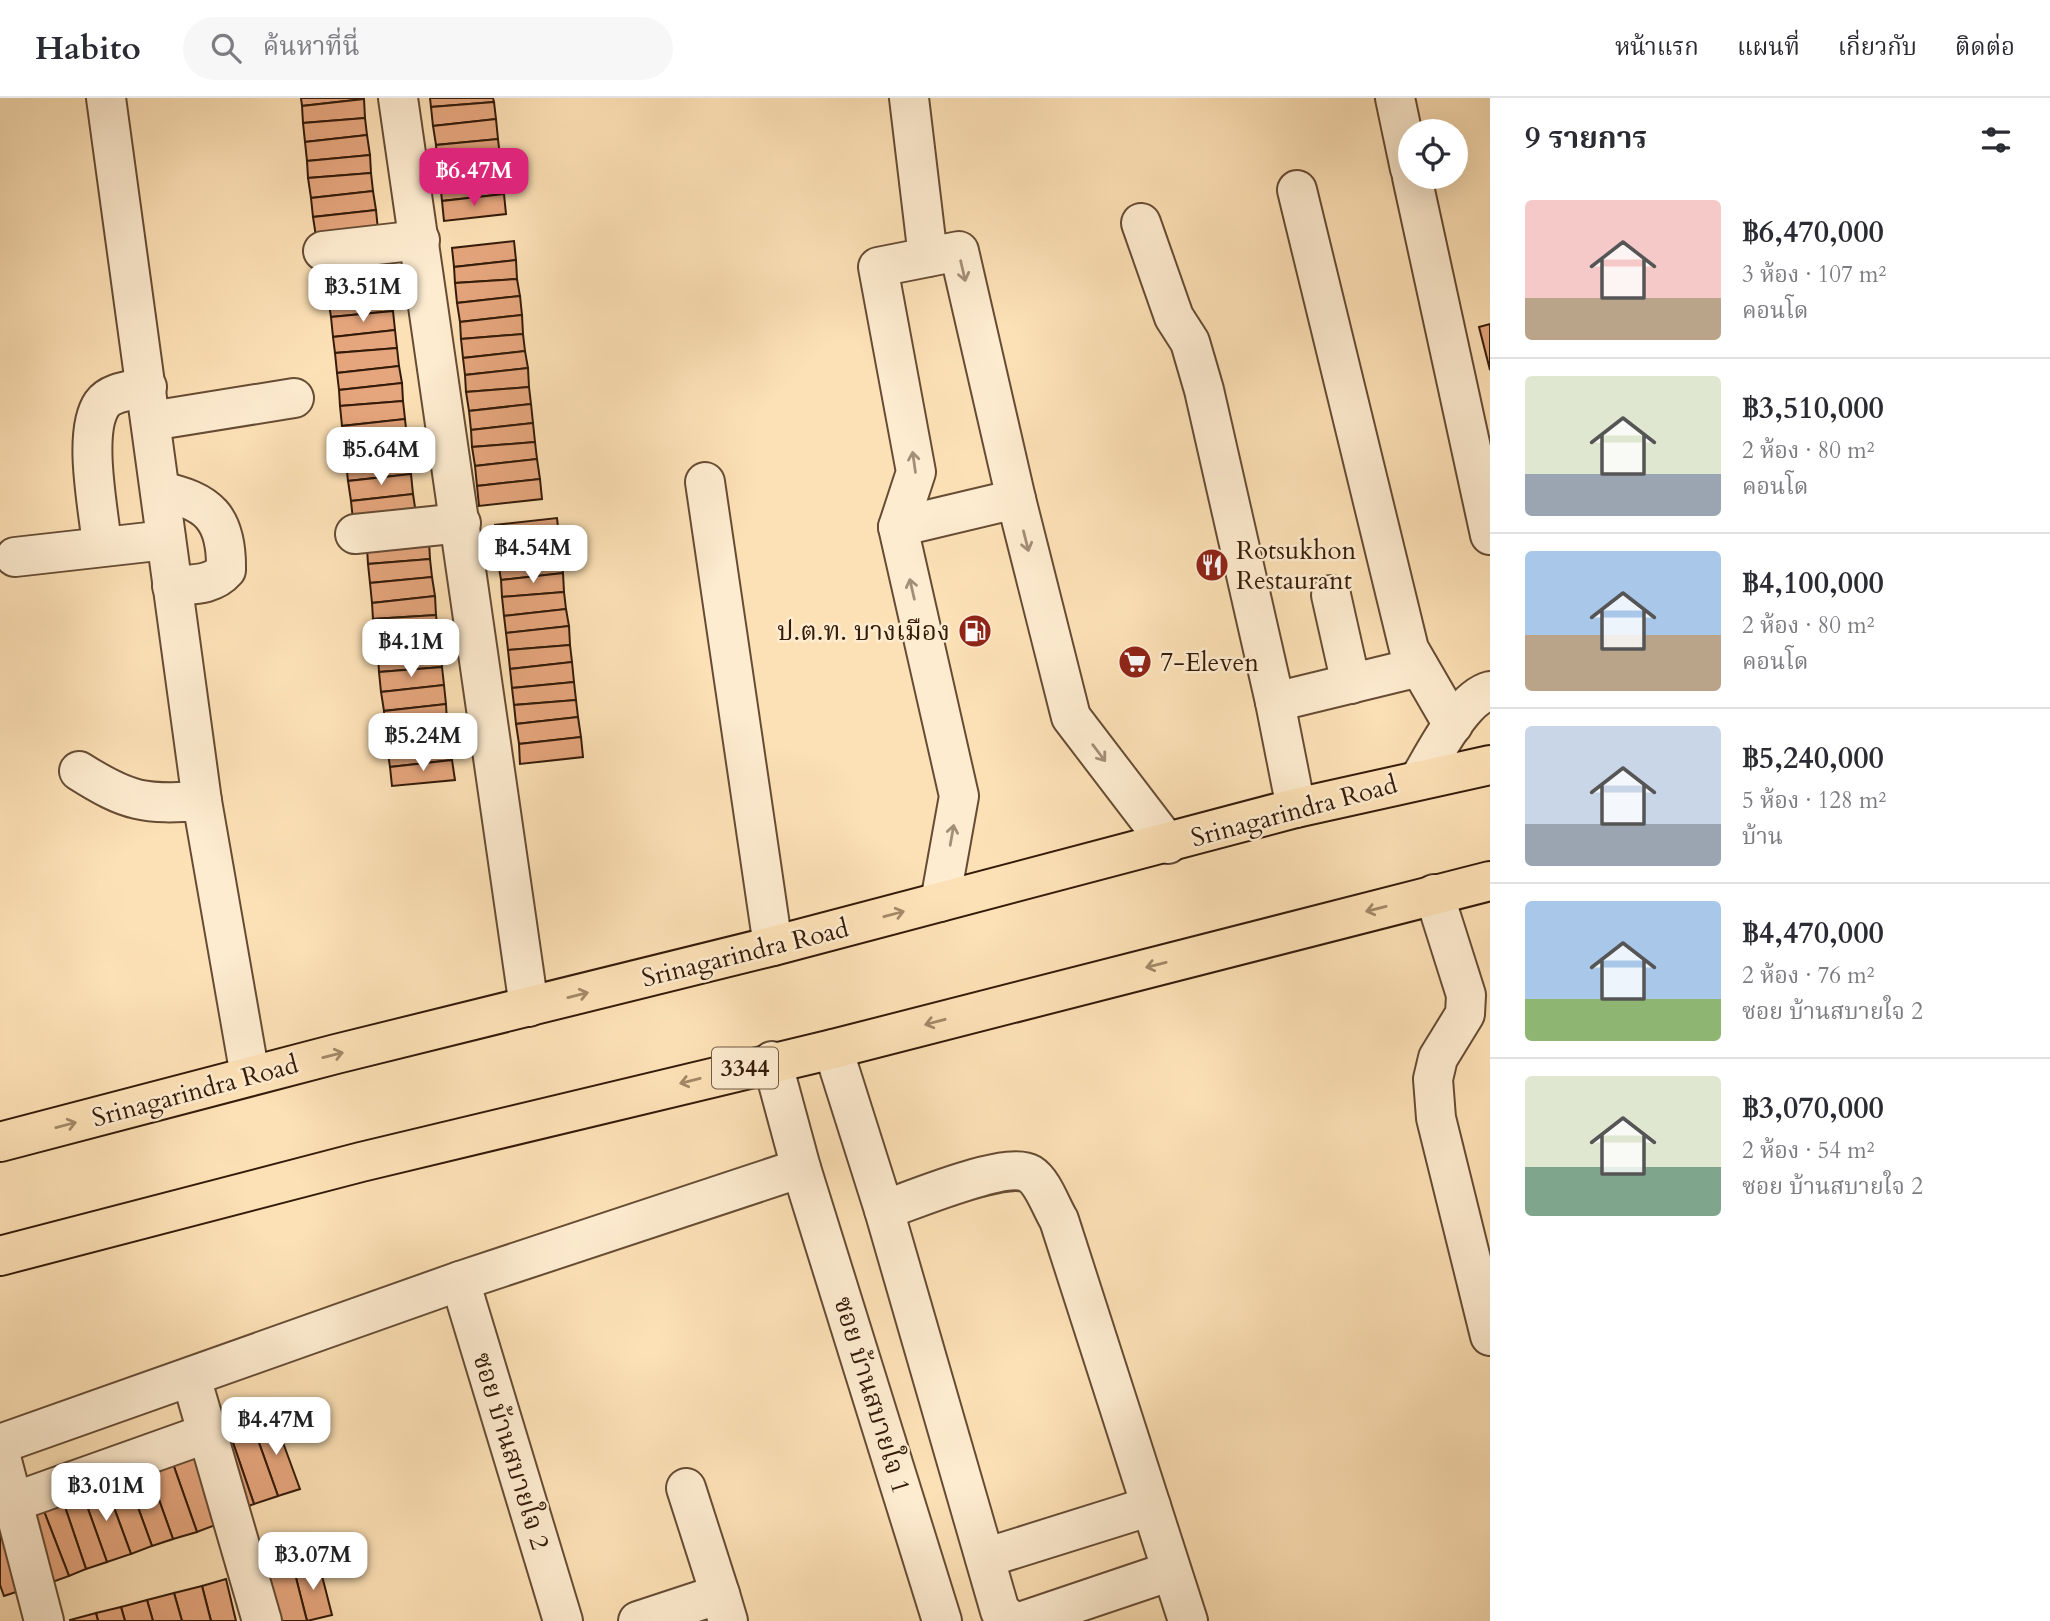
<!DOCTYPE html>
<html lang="th">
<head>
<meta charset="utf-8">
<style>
  body { margin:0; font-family:Cardo,"Noto Serif Thai",serif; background:#f7f7f7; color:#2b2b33; height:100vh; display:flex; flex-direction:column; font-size:26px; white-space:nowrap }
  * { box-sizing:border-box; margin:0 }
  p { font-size:23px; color:#7c7c81 }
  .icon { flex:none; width:38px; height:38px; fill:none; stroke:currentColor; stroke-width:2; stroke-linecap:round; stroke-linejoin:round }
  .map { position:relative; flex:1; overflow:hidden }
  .side { display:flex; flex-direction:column; background:#fff; width:560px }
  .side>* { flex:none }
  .tools { position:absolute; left:1398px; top:21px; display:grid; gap:14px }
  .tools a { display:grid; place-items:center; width:70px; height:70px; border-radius:50%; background:#fff; box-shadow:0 7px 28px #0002; font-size:35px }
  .price { position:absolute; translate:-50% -60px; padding:0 16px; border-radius:14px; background:#fff; color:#222; font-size:23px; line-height:46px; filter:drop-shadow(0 2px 4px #0008) }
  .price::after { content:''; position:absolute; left:50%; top:42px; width:21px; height:16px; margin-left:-10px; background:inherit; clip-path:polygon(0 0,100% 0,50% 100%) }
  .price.on { background:#db2777; color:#fff }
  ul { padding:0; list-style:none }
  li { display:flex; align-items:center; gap:21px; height:175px; padding:0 35px }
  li+li { border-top:2px solid #e1e1e2 }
  li span { display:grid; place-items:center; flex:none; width:196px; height:140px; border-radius:7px; color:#555 }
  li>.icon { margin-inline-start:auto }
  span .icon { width:84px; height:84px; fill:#fffc; stroke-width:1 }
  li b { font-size:30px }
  h2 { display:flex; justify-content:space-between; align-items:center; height:84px; padding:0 35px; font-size:30px }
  header { display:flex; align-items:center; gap:42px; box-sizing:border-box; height:98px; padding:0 35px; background:#fff; border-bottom:2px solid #e1e1e2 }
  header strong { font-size:33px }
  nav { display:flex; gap:38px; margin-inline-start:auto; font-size:24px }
  .search { width:490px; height:63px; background:#f7f7f7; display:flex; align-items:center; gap:18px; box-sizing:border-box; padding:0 24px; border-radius:38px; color:#7c7c81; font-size:26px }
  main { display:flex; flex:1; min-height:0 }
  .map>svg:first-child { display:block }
  .building { fill:#e6a67d; stroke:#341b09; stroke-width:2 }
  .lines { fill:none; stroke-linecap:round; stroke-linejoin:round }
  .minor-casing { stroke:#664c34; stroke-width:42 }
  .major-casing { stroke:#341b09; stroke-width:42 }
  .minor { stroke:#feecd0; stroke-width:38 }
  .major { stroke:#fde1b6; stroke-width:38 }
  .oneway { stroke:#a38e76 }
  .oneway2 { stroke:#a38868 }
  .labels { text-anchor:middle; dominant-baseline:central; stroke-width:5; stroke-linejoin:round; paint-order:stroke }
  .shield { fill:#feecd0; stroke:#715a45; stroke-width:2 }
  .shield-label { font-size:24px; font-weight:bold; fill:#341b09 }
  .poi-label { font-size:26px; fill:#341b09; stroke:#feecd0; text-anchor:start }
  .street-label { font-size:26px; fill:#341b09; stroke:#feecd0 }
</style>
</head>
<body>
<header>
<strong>Habito</strong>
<div class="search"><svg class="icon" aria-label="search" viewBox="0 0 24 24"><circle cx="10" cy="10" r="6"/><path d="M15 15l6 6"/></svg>ค้นหาที่นี่</div>
<nav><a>หน้าแรก</a><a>แผนที่</a><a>เกี่ยวกับ</a><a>ติดต่อ</a></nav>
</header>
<main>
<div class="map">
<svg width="1490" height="1523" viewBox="0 0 1490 1523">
  <rect width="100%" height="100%" fill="#fde1b6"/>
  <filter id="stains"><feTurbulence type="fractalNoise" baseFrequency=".00286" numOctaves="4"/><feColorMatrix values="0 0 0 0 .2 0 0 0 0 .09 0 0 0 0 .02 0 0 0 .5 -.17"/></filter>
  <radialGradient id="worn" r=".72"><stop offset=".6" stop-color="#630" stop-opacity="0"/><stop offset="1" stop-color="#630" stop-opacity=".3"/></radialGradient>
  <g class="building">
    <polygon points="301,0 364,0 364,1 302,8"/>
    <polygon points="430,0 493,0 494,4 431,9"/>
    <polygon points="364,1 365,20 303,25 302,8"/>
    <polygon points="494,4 496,21 433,28 431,9"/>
    <polygon points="365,20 367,37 305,44 303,25"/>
    <polygon points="496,21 498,41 436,47 433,28"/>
    <polygon points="367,37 370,57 307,63 305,44"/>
    <polygon points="498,41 500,59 437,64 436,47"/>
    <polygon points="370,57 371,75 308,80 307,63"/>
    <polygon points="500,59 501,76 440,84 437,64"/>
    <polygon points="371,75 373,93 311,100 308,80"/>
    <polygon points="501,76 504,96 442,103 440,84"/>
    <polygon points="373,93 376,112 313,119 311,100"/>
    <polygon points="504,96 506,116 444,123 442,103"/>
    <polygon points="376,112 378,132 316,139 313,119"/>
    <polygon points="514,143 516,162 454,169 452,150"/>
    <polygon points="388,158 390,177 328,184 326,164"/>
    <polygon points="516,162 517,181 455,185 454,169"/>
    <polygon points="390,177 391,196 328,200 328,184"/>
    <polygon points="517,181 520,198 457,205 455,185"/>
    <polygon points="391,196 393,213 331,219 328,200"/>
    <polygon points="520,198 522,217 460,224 457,205"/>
    <polygon points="393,213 395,232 333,239 331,219"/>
    <polygon points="522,217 523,236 461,241 460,224"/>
    <polygon points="1490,226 1490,272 1479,229"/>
    <polygon points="395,232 397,250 335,255 333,239"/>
    <polygon points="523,236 525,253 463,260 461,241"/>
    <polygon points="397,250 399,268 337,275 335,255"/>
    <polygon points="525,253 528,270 465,277 463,260"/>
    <polygon points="399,268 402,285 339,292 337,275"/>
    <polygon points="528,270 529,289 466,294 465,277"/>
    <polygon points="402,285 403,303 340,308 339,292"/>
    <polygon points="529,289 531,306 469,313 466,294"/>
    <polygon points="403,303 405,321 342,328 340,308"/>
    <polygon points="531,306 533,325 471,332 469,313"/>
    <polygon points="405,321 407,340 345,347 342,328"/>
    <polygon points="533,325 535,344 472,349 471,332"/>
    <polygon points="407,340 409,359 346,364 345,347"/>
    <polygon points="535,344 537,361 475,368 472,349"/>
    <polygon points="409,359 411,376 348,383 346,364"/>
    <polygon points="537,361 540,381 477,388 475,368"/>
    <polygon points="411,376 413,396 351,403 348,383"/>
    <polygon points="540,381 542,401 479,408 477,388"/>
    <polygon points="413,396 416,416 353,422 351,403"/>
    <polygon points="557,420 559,439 496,443 495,427"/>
    <polygon points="559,439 561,456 498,463 496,443"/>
    <polygon points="429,443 430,461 368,466 367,450"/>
    <polygon points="561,456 563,475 501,482 498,463"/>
    <polygon points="430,461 432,479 370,485 368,466"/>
    <polygon points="563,475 564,494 502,499 501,482"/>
    <polygon points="432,479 435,498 372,505 370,485"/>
    <polygon points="564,494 566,511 504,518 502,499"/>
    <polygon points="435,498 436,517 373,521 372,505"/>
    <polygon points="566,511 569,528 506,535 504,518"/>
    <polygon points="436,517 438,534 376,541 373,521"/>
    <polygon points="569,528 570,547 508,552 506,535"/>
    <polygon points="438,534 441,551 378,557 376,541"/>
    <polygon points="570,547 572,564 510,571 508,552"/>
    <polygon points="441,551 442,569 379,574 378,557"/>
    <polygon points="572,564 574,584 512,590 510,571"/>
    <polygon points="442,569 444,587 381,594 379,574"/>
    <polygon points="574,584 576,602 514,607 512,590"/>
    <polygon points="444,587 446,606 384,613 381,594"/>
    <polygon points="576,602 578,619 516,626 514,607"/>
    <polygon points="446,606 447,625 385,629 384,613"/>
    <polygon points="578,619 581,639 519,646 516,626"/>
    <polygon points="447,625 449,642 387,649 385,629"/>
    <polygon points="581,639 583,659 520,666 519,646"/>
    <polygon points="449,642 452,662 390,669 387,649"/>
    <polygon points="452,662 455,682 392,688 390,669"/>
    <polygon points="274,1320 300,1391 278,1398 253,1328"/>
    <polygon points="253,1328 278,1398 254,1406 230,1336"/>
    <polygon points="230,1336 254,1406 234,1414 209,1343"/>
    <polygon points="193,1356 218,1426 197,1434 172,1363"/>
    <polygon points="172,1363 197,1434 173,1441 148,1371"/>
    <polygon points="148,1371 173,1441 152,1448 127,1379"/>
    <polygon points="127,1379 152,1448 131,1456 105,1385"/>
    <polygon points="105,1385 131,1456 107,1464 82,1394"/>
    <polygon points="82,1394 107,1464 86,1471 62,1400"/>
    <polygon points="62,1400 86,1471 69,1478 42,1408"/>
    <polygon points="42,1408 69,1478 47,1486 20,1416"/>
    <polygon points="0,1420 25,1491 4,1498 0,1487"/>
    <polygon points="319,1466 332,1517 307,1523 294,1472"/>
    <polygon points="294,1472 307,1523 280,1523 268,1478"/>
    <polygon points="226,1481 236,1523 211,1523 202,1488"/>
    <polygon points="202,1488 211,1523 182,1523 174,1495"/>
    <polygon points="174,1495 182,1523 153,1523 147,1502"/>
    <polygon points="147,1502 153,1523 125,1523 121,1509"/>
    <polygon points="121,1509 125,1523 98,1523 96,1515"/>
    <polygon points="96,1515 98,1523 70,1523 70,1522"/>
  </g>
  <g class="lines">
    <defs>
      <g id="minor">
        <polyline points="106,0 202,703 250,978"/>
        <polyline points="398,0 529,909"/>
        <polyline points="909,0 928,159"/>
        <polyline points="1395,0 1410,71"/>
        <polyline points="1412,79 1490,437"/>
        <polyline points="1297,92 1409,551 1453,627"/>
        <polyline points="1141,125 1174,219 1190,244 1204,292 1275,604 1296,710"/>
        <polyline points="323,153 420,142"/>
        <polyline points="151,323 294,300"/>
        <polyline points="705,384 773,848"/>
        <path d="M160,393C208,403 227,419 226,472C212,488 192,486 172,488"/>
        <polyline points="898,429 916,374 878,169 959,153 1016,401"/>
        <polyline points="355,436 461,425"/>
        <path d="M102,448C99,413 82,335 102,306C111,293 132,293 147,289"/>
        <polyline points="15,459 166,442"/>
        <polyline points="1331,497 1351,586"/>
        <polyline points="1275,604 1419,569"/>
        <path d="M79,673C128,704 144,707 202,703"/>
        <path d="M1420,680C1435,655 1462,600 1490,593"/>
        <polyline points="1434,796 1466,897 1465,916 1438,960 1433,981 1436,1020 1490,1238"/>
        <polyline points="940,804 959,698 898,429 1016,401 1071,619 1168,746"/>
        <polyline points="833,951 884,1112 1000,1513 1012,1523"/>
        <polyline points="801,1070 942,1523"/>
        <path d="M884,1112C911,1103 1007,1062 1030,1076C1043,1084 1051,1109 1059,1122L1188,1523"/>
        <polyline points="460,1183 563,1523"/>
        <polyline points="191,1279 262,1523"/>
        <polyline points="0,1346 460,1183 801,1070 772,963"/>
        <polyline points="0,1355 44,1523"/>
        <polyline points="686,1390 720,1496"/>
        <polyline points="0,1409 205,1336"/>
        <polyline points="985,1460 1151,1408"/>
        <polyline points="638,1523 720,1496 728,1523"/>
        <polyline points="1023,1523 1171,1473"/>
      </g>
      <g id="major">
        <polyline points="0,1044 336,956 773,848 1296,710 1490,667"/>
        <polyline points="0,1158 361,1064 833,951 1490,783"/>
      </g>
    </defs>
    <use href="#minor" class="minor-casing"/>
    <use href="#major" class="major-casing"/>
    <use href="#minor" class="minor"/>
    <use href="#major" class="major"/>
  </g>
  <defs><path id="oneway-shaft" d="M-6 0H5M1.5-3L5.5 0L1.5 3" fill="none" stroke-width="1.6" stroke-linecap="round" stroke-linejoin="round" transform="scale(1.75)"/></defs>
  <g class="oneway">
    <use href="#oneway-shaft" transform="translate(963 173) rotate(77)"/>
    <use href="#oneway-shaft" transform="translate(914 364) rotate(-98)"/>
    <use href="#oneway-shaft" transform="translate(1026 443) rotate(76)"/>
    <use href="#oneway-shaft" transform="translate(912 491) rotate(-103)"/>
    <use href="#oneway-shaft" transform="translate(1099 655) rotate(53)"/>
    <use href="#oneway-shaft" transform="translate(952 737) rotate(-80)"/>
  </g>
  <g class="oneway2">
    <use href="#oneway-shaft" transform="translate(1376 811) rotate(166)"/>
    <use href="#oneway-shaft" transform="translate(894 816) rotate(-15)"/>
    <use href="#oneway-shaft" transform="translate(1156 867) rotate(166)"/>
    <use href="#oneway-shaft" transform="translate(578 897) rotate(-14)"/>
    <use href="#oneway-shaft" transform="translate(935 924) rotate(165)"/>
    <use href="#oneway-shaft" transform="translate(333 957) rotate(-14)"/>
    <use href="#oneway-shaft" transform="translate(690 983) rotate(166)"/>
    <use href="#oneway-shaft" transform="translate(66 1027) rotate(-15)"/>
  </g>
  <defs>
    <symbol id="restaurant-disc" viewBox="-11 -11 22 22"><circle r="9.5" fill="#8f2418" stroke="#feecd0"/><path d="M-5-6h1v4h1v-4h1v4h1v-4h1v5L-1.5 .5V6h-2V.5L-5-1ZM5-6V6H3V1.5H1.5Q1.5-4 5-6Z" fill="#fff"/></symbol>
    <symbol id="fuel-disc" viewBox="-11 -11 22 22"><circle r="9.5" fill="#8f2418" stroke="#feecd0"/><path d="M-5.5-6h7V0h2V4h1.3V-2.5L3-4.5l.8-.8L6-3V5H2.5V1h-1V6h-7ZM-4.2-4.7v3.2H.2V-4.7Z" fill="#fff"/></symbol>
    <symbol id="supermarket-disc" viewBox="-11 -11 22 22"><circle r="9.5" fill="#8f2418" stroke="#feecd0"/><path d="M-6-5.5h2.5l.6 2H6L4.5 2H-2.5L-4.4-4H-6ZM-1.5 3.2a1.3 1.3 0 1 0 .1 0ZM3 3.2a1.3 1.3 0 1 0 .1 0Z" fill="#fff"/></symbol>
  </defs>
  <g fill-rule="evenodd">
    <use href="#restaurant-disc" x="1193" y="448" width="38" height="38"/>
    <use href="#fuel-disc" x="956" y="514" width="38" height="38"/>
    <use href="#supermarket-disc" x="1116" y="545" width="38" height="38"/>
  </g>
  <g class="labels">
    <rect class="shield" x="712" y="949.5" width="66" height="41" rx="5"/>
    <g class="shield-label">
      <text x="745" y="970">3344</text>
    </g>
    <g class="poi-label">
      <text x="1236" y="452">Rotsukhon<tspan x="1236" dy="30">Restaurant</tspan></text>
      <text x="950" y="533" text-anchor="end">ป.ต.ท. บางเมือง</text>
      <text x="1160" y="564">7-Eleven</text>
    </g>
    <g class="street-label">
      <text transform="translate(1294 713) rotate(-15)">Srinagarindra Road</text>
      <text transform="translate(745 855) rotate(-14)">Srinagarindra Road</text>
      <text transform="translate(195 993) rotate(-15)">Srinagarindra Road</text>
      <text transform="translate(872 1297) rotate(73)">ซอย บ้านสบายใจ 1</text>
      <text transform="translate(511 1353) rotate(73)">ซอย บ้านสบายใจ 2</text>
    </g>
  </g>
  <rect width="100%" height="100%" filter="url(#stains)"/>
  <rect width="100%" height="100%" fill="url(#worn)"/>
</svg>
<div class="tools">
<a><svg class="icon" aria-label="locate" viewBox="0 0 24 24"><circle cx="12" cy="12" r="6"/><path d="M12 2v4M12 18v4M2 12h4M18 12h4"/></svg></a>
</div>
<b class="price on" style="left:474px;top:110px">฿6.47M</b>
<b class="price" style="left:363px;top:226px">฿3.51M</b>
<b class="price" style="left:381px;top:389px">฿5.64M</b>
<b class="price" style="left:533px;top:487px">฿4.54M</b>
<b class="price" style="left:411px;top:581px">฿4.1M</b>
<b class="price" style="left:423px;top:675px">฿5.24M</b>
<b class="price" style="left:276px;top:1359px">฿4.47M</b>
<b class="price" style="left:106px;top:1425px">฿3.01M</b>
<b class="price" style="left:313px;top:1494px">฿3.07M</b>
</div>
<section class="side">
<h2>9 รายการ<svg class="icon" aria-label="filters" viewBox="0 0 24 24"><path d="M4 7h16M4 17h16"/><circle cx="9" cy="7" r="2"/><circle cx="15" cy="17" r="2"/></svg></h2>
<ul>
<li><span style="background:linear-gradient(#f6c9c9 70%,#b9a48a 0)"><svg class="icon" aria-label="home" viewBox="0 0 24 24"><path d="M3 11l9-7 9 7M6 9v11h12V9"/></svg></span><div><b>฿6,470,000</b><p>3 ห้อง · 107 m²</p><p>คอนโด</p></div></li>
<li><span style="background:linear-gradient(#dfe7d0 70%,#9aa5b1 0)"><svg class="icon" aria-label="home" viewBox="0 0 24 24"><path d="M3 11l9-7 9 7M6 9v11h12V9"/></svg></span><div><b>฿3,510,000</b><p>2 ห้อง · 80 m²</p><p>คอนโด</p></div></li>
<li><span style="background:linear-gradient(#a9c7e8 60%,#b9a48a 0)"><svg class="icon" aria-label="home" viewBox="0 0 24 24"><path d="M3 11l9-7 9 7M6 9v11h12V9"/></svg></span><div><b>฿4,100,000</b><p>2 ห้อง · 80 m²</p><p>คอนโด</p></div></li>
<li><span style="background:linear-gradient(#c9d6e8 70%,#9aa5b1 0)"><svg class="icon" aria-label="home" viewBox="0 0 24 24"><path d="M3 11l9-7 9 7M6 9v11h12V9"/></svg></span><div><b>฿5,240,000</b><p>5 ห้อง · 128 m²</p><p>บ้าน</p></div></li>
<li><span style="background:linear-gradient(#a9c7e8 70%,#8fb573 0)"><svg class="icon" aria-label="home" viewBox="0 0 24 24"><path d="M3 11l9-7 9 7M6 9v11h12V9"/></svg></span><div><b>฿4,470,000</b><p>2 ห้อง · 76 m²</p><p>ซอย บ้านสบายใจ 2</p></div></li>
<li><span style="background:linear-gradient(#dfe7d0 65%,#7fa58c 0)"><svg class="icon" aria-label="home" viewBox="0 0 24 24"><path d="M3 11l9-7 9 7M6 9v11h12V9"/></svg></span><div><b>฿3,070,000</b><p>2 ห้อง · 54 m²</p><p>ซอย บ้านสบายใจ 2</p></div></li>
</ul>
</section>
</main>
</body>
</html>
